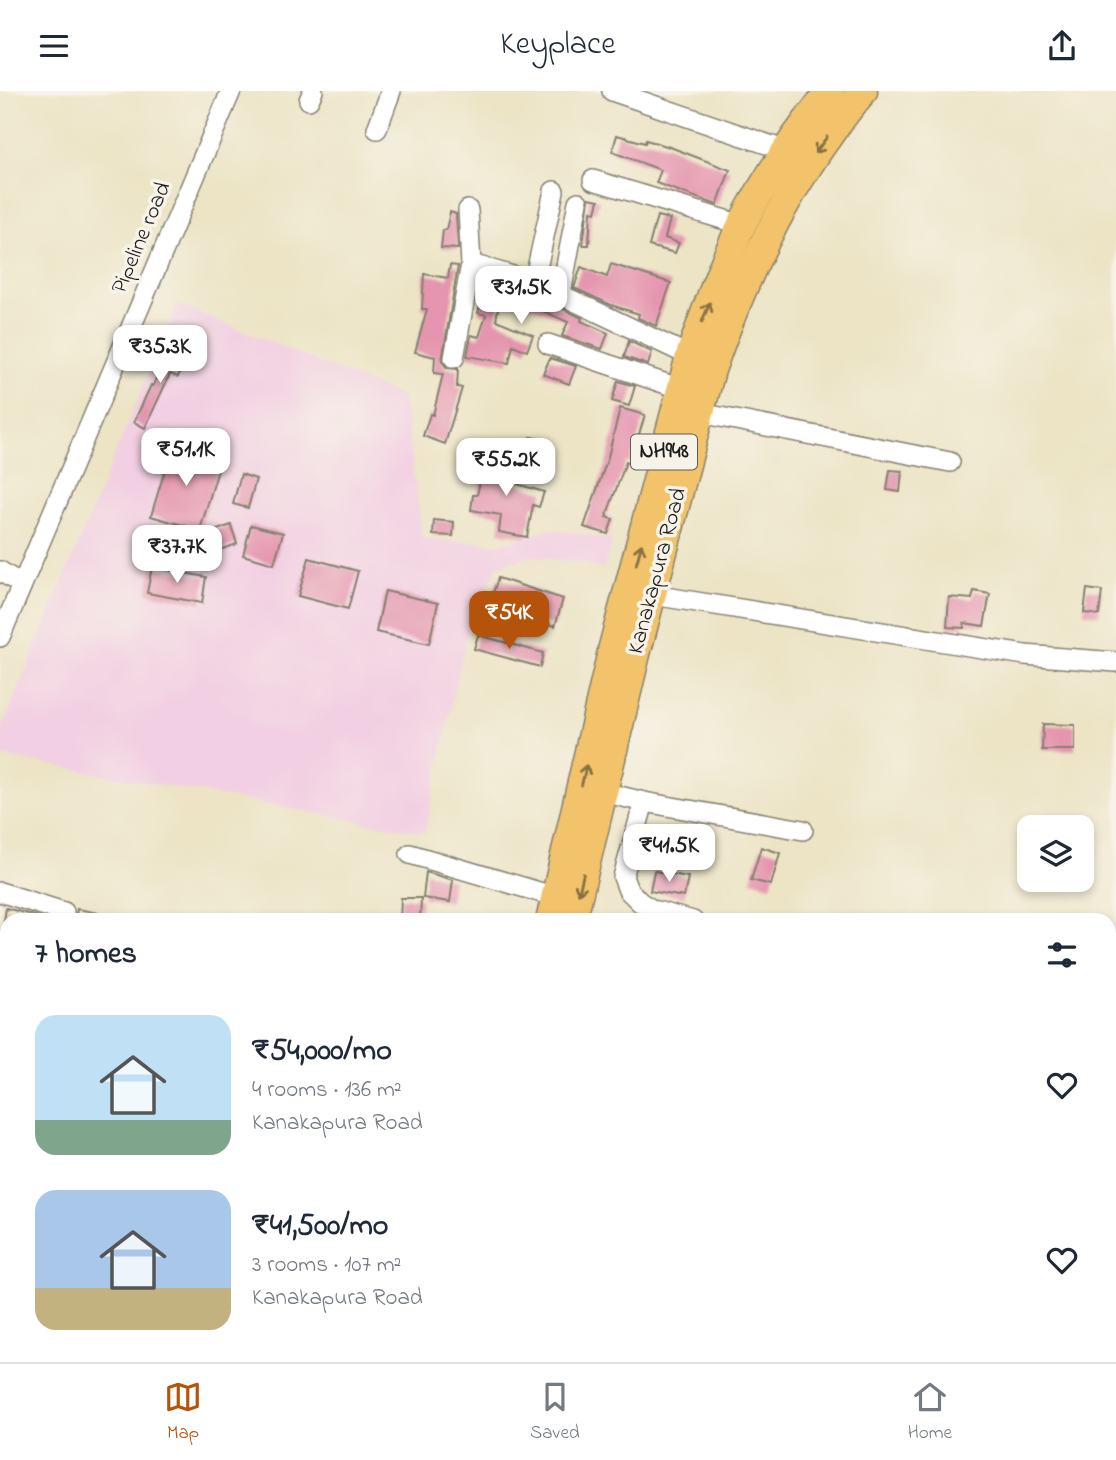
<!DOCTYPE html>
<html lang="en">
<head>
<meta charset="utf-8">
<style>
  body { margin:0; font-family:"Indie Flower",sans-serif; background:#f6f6f7; color:#1f2937; height:100vh; display:flex; flex-direction:column; font-size:26px; white-space:nowrap }
  * { box-sizing:border-box; margin:0 }
  p { font-size:23px; color:#747a83 }
  .icon { flex:none; width:38px; height:38px; fill:none; stroke:currentColor; stroke-width:2; stroke-linecap:round; stroke-linejoin:round }
  .map { position:relative; flex:1; overflow:hidden }
  .drawer { position:absolute; left:0px; top:822px; width:1116px; height:450px; display:flex; flex-direction:column; background:#fff; border-radius:21px 21px 0 0; box-shadow:0 4px 10px #0003 }
  .drawer>* { flex:none }
  .fabs { position:absolute; left:1017px; top:724px; display:grid; gap:14px }
  .fabs a { display:grid; place-items:center; width:77px; height:77px; border-radius:14px; background:#fff; box-shadow:0 4px 10px #0003; font-size:35px }
  .price { position:absolute; translate:-50% -60px; padding:0 16px; border-radius:14px; background:#fff; color:#222; font-size:23px; line-height:46px; filter:drop-shadow(0 2px 4px #0008) }
  .price::after { content:''; position:absolute; left:50%; top:42px; width:21px; height:16px; margin-left:-10px; background:inherit; clip-path:polygon(0 0,100% 0,50% 100%) }
  .price.selected { background:#b45309; color:#fff }
  ul { padding:0; list-style:none }
  li { display:flex; align-items:center; gap:21px; height:175px; padding:0 35px }
  li span { display:grid; place-items:center; flex:none; width:196px; height:140px; border-radius:21px; color:#555 }
  li>.icon { margin-inline-start:auto }
  span .icon { width:84px; height:84px; fill:#fffc; stroke-width:1 }
  li b { font-size:30px }
  h2 { display:flex; justify-content:space-between; align-items:center; height:84px; padding:0 35px; font-size:30px }
  header { display:flex; justify-content:space-between; align-items:center; height:91px; padding:0 35px; background:#fff; font-size:32px; font-weight:600 }
  .dock { display:flex; justify-content:space-around; align-items:center; height:98px; border-top:2px solid #e0e1e3; background:#fff; font-size:19px; color:#747a83 }
  .dock a { display:grid; justify-items:center; gap:4px }
  .dock .selected { color:#b45309 }
  .map>svg:first-child { display:block }
  .built { fill:#f2cfe2 }
  .green { fill:#78cc8f; stroke:#4a7456; stroke-width:2 }
  .building { fill:#e595af }
  .lines { fill:none; stroke-linecap:round; stroke-linejoin:round }
  .minor-casing { stroke:#848070; stroke-width:22 }
  .highway-casing { stroke:#848070; stroke-width:31 }
  .minor { stroke:#fff; stroke-width:19 }
  .highway { stroke:#f2c36a; stroke-width:28 }
  .oneway { stroke:#877043 }
  .labels { text-anchor:middle; dominant-baseline:central; stroke-width:7; stroke-linejoin:round; paint-order:stroke }
  .shield { fill:#f7f3e8; stroke:#5e5c59; stroke-width:2 }
  .shield-label { font-size:21px; font-weight:bold; fill:#1c1c1c }
  .street-label { font-size:23px; fill:#1c1c1c; stroke:#f7f3e8 }
</style>
</head>
<body>
<header><svg class="icon" aria-label="menu" viewBox="0 0 24 24"><path d="M4 6h16M4 12h16M4 18h16"/></svg>Keyplace<svg class="icon" aria-label="share" viewBox="0 0 24 24"><path d="M12 15V3M7 8l5-5 5 5M5 13v7h14v-7"/></svg></header>
<div class="map">
<svg width="1116" height="1271" viewBox="0 0 1116 1271">
  <rect width="100%" height="100%" fill="#f7f3e8"/>
  <filter id="ink" filterUnits="userSpaceOnUse"><feTurbulence type="fractalNoise" baseFrequency=".0143" numOctaves="2"/><feDisplacementMap in="SourceGraphic" scale="14" xChannelSelector="R" yChannelSelector="G"/><feConvolveMatrix kernelMatrix="1 2 1 2 8 2 1 2 1" color-interpolation-filters="sRGB"/></filter>
  <filter id="wash" filterUnits="userSpaceOnUse"><feTurbulence type="fractalNoise" baseFrequency=".00686" numOctaves="4" result="noise"/><feDisplacementMap in="SourceGraphic" scale="28" xChannelSelector="R" yChannelSelector="G"/><feGaussianBlur stdDeviation="1.57" result="paint"/><feColorMatrix in="noise" values="0 0 0 0 0 0 0 0 0 0 0 0 0 0 0 0 0 1.4 0 .05"/><feComposite in="paint" operator="in"/></filter>
  <g filter="url(#wash)">
    <rect width="100%" height="100%" fill="#ece4c5"/>
    <polygon class="built" points="177,213 403,306 423,448 501,453 550,438 613,448 603,478 584,472 531,465 498,475 467,541 425,742 0,665 0,642"/>
    <polygon class="green" points="15,1265 399,1265 398,1271 13,1271"/>
    <g id="blocks">
      <g class="building">
        <polygon points="617,44 645,52 646,49 670,56 730,79 717,114 656,92 661,79 612,61"/>
        <polygon points="589,107 599,109 596,121 591,120 589,154 583,154"/>
        <polygon points="450,121 456,123 458,158 441,157 443,139 446,139"/>
        <polygon points="657,125 670,128 665,147 679,152 675,162 649,155"/>
        <polygon points="611,173 671,192 656,235 638,227 639,223 611,214 574,197 581,176 607,186"/>
        <polygon points="450,174 458,175 442,270 447,277 458,278 457,296 462,297 445,353 423,345 430,323 433,324 443,283 434,282 435,266 415,261 427,218 422,218 424,183 448,187"/>
        <polygon points="481,188 530,202 582,227 581,230 608,242 602,258 562,245 568,231 529,214 530,210 501,201 496,229 533,244 527,260 513,254 509,272 467,265 471,244 479,246 486,224 478,222 483,206 477,206"/>
        <polygon points="629,250 652,261 648,274 624,266"/>
        <polygon points="168,257 186,264 178,286 170,283 145,337 134,331 151,294 153,295"/>
        <polygon points="550,267 576,275 569,293 543,283"/>
        <polygon points="618,290 635,295 629,315 612,310"/>
        <polygon points="620,317 645,324 630,372 626,371 606,426 613,428 608,443 584,436 608,366"/>
        <polygon points="531,346 544,349 539,373 525,370"/>
        <polygon points="172,355 221,369 200,439 151,425"/>
        <polygon points="485,368 521,378 517,393 544,401 539,416 533,414 527,446 499,441 501,424 471,419 473,404 477,404"/>
        <polygon points="890,379 902,380 900,401 887,399"/>
        <polygon points="241,383 256,388 248,417 233,413"/>
        <polygon points="434,429 454,431 453,445 433,444"/>
        <polygon points="231,434 237,453 220,459 214,440"/>
        <polygon points="251,434 283,442 274,473 243,464"/>
        <polygon points="309,467 358,480 348,518 298,505"/>
        <polygon points="152,476 206,486 202,512 147,502"/>
        <polygon points="498,487 563,508 555,535 489,514"/>
        <polygon points="1087,498 1102,500 1099,524 1084,522"/>
        <polygon points="385,500 438,512 429,553 376,541"/>
        <polygon points="974,500 990,503 984,535 964,532 964,537 947,536 949,506 972,508"/>
        <polygon points="478,544 543,562 540,576 474,558"/>
        <polygon points="1043,633 1075,634 1075,659 1042,659"/>
        <polygon points="761,756 780,762 771,794 751,789"/>
        <polygon points="654,780 688,786 684,806 650,800"/>
        <polygon points="426,781 453,789 450,811 423,807"/>
        <polygon points="401,807 421,807 420,830 400,830"/>
        <polygon points="6,817 39,826 39,830 4,830"/>
        <polygon points="77,818 110,824 110,830 75,830"/>
      </g>
    </g>
  </g>
  <g filter="url(#ink)">
    <use href="#blocks" fill-opacity="0" stroke="#848070" stroke-width="2"/>
    <g class="lines">
      <defs>
        <g id="minor">
          <polyline points="612,0 787,60"/>
          <polyline points="309,9 313,0"/>
          <polyline points="377,38 391,0"/>
          <polyline points="593,89 742,134"/>
          <polyline points="471,173 534,191 690,265"/>
          <polyline points="534,191 554,100"/>
          <polyline points="561,202 578,111"/>
          <polyline points="548,253 681,298"/>
          <polyline points="454,267 471,173 468,119"/>
          <polyline points="700,322 950,371"/>
          <polyline points="0,480 16,490 21,496"/>
          <polyline points="653,504 1025,564 1116,571"/>
          <polyline points="0,546 231,0"/>
          <polyline points="603,701 644,711 623,786 628,799 640,811 653,819 693,830"/>
          <polyline points="644,711 803,739"/>
          <polyline points="410,763 556,806"/>
          <polyline points="0,801 64,821"/>
          <polyline points="0,855 7,857"/>
          <polyline points="0,908 7,910"/>
          <polyline points="1110,955 1116,957"/>
          <polyline points="0,1099 7,1101"/>
          <polyline points="1057,1265 1062,1268 1116,1268"/>
        </g>
        <g id="highway">
          <path d="M550,830L613,556L690,265C705,221 721,176 741,135C764,90 799,39 830,0"/>
          <path d="M572,830L636,563L711,279C746,178 794,82 863,0"/>
          <polyline points="439,1271 441,1265"/>
          <polyline points="464,1271 466,1265"/>
        </g>
      </defs>
      <use href="#minor" class="minor-casing"/>
      <use href="#highway" class="highway-casing"/>
      <use href="#minor" class="minor"/>
      <use href="#highway" class="highway"/>
    </g>
    <defs><path id="oneway-shaft" d="M-6 0H5M1.5-3L5.5 0L1.5 3" fill="none" stroke-width="1.6" stroke-linecap="round" stroke-linejoin="round" transform="scale(1.75)"/></defs>
    <g class="oneway">
      <use href="#oneway-shaft" transform="translate(821 54) rotate(126)"/>
      <use href="#oneway-shaft" transform="translate(706 221) rotate(-68)"/>
      <use href="#oneway-shaft" transform="translate(639 463) rotate(-75)"/>
      <use href="#oneway-shaft" transform="translate(584 684) rotate(-77)"/>
      <use href="#oneway-shaft" transform="translate(581 793) rotate(103)"/>
    </g>
  </g>
  <g class="labels">
    <rect class="shield" x="631" y="343.5" width="66" height="35" rx="5"/>
    <g class="shield-label">
      <text x="664" y="361">NH948</text>
    </g>
    <g class="street-label">
      <text transform="translate(142 147) rotate(-67)">Pipeline road</text>
      <text transform="translate(658 480) rotate(-75)">Kanakapura Road</text>
    </g>
  </g>
</svg>
<div class="fabs">
<a><svg class="icon" aria-label="layers" viewBox="0 0 24 24"><path d="M12 4l9 5-9 5-9-5zM3 14l9 5 9-5"/></svg></a>
</div>
<b class="price" style="left:521px;top:235px">₹31.5K</b>
<b class="price" style="left:160px;top:294px">₹35.3K</b>
<b class="price" style="left:186px;top:397px">₹51.1K</b>
<b class="price" style="left:506px;top:407px">₹55.2K</b>
<b class="price" style="left:177px;top:494px">₹37.7K</b>
<b class="price selected" style="left:509px;top:560px">₹54K</b>
<b class="price" style="left:669px;top:793px">₹41.5K</b>
<section class="drawer">
<h2>7 homes<svg class="icon" aria-label="filters" viewBox="0 0 24 24"><path d="M4 7h16M4 17h16"/><circle cx="9" cy="7" r="2"/><circle cx="15" cy="17" r="2"/></svg></h2>
<ul>
<li><span style="background:linear-gradient(#bfe0f5 75%,#7fa58c 0)"><svg class="icon" aria-label="home" viewBox="0 0 24 24"><path d="M3 11l9-7 9 7M6 9v11h12V9"/></svg></span><div><b>₹54,000/mo</b><p>4 rooms · 136 m²</p><p>Kanakapura Road</p></div><svg class="icon" aria-label="heart" viewBox="0 0 24 24"><path d="M12 20l-8-8c-3-5 5-10 8-4 3-6 11-1 8 4z"/></svg></li>
<li><span style="background:linear-gradient(#a9c7e8 70%,#c2b280 0)"><svg class="icon" aria-label="home" viewBox="0 0 24 24"><path d="M3 11l9-7 9 7M6 9v11h12V9"/></svg></span><div><b>₹41,500/mo</b><p>3 rooms · 107 m²</p><p>Kanakapura Road</p></div><svg class="icon" aria-label="heart" viewBox="0 0 24 24"><path d="M12 20l-8-8c-3-5 5-10 8-4 3-6 11-1 8 4z"/></svg></li>
</ul>
</section>
</div>
<nav class="dock">
<a class="selected"><svg class="icon" aria-label="map" viewBox="0 0 24 24"><path d="M3 6l6-2 6 2 6-2v14l-6 2-6-2-6 2zM9 4v14M15 6v14"/></svg>Map</a>
<a><svg class="icon" aria-label="saved" viewBox="0 0 24 24"><path d="M7 4h10v16l-5-4-5 4z"/></svg>Saved</a>
<a><svg class="icon" aria-label="home" viewBox="0 0 24 24"><path d="M3 11l9-7 9 7M6 9v11h12V9"/></svg>Home</a>
</nav>
</body>
</html>
